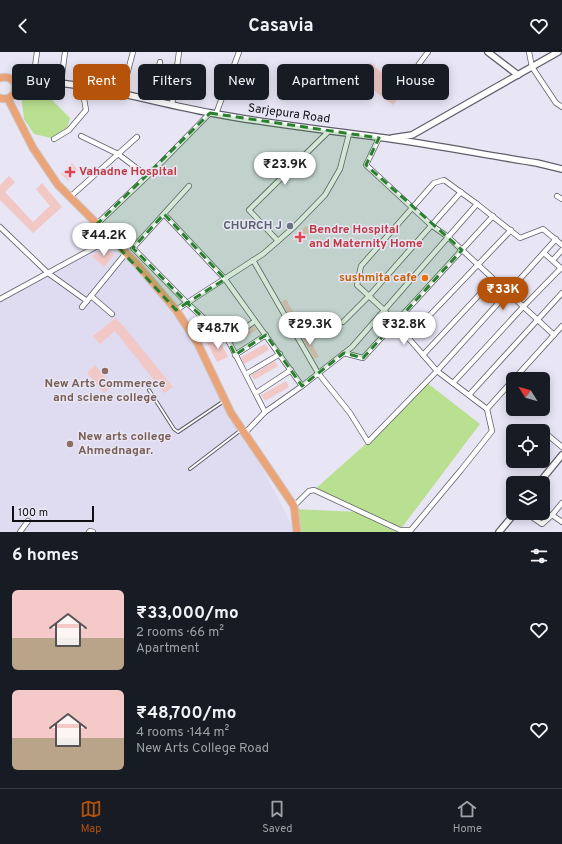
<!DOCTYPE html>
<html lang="en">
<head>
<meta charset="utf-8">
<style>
  body { margin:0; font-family:Overpass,sans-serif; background:#20242c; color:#f1f3f6; height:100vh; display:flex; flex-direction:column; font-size:15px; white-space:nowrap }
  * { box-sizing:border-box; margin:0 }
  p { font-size:13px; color:#9ea1a6 }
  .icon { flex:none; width:22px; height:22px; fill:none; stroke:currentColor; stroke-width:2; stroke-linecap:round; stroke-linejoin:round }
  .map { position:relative; height:480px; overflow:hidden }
  .side { display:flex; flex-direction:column; background:#171b24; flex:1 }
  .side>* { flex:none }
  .hud { position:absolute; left:12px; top:12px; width:538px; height:36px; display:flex; gap:8px }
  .needle { width:26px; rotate:307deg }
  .fabs { position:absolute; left:506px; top:320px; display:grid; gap:8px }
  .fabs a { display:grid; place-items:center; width:44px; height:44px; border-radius:6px; background:#171b24; box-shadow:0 2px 10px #0003; font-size:20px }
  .scale { position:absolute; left:12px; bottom:10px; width:82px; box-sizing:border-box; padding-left:4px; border:2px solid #100f14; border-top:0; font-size:11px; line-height:14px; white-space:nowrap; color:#100f14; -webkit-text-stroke:3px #e8e6f5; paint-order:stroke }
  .price { position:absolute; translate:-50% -34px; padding:0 9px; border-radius:14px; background:#fff; color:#222; font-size:13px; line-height:26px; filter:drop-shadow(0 1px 2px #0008) }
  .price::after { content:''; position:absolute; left:50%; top:24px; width:12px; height:9px; margin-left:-6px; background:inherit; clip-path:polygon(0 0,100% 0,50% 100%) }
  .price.on { background:#b45309; color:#fff }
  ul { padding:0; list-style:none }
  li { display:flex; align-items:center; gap:12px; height:100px; padding:0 12px }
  li span { display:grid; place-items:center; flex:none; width:112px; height:80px; border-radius:6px; color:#555 }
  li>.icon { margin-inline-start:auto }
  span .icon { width:48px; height:48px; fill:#fffc; stroke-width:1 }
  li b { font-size:17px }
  h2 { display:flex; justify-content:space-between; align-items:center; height:48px; padding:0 12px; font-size:17px }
  .chip { padding:0 14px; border-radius:6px; background:#171b24; box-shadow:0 2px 10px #0003; font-size:14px; line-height:36px }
  .chip.on { background:#b45309; color:#fff }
  header { display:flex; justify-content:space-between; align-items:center; height:52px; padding:0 12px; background:#171b24; font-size:18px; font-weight:700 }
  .tabs { display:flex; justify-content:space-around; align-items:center; height:56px; border-top:1px solid #363941; background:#171b24; font-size:11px; color:#9ea1a6 }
  .tabs a { display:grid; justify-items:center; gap:2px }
  .tabs .on { color:#b45309 }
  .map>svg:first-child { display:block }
  .built { fill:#dfdbf1 }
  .green { fill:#b9df91 }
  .building { fill:#f1c8c6 }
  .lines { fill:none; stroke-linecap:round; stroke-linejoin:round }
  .service-casing { stroke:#605e6a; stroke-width:4 }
  .minor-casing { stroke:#605e6a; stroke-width:6 }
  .tertiary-casing { stroke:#605e6a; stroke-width:8 }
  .primary-casing { stroke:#cacacb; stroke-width:9 }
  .service { stroke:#fff; stroke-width:2 }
  .minor { stroke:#fff; stroke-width:4.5 }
  .tertiary { stroke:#fff; stroke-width:5.5 }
  .primary { stroke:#eba478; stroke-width:7 }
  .marked { fill:#29802e; fill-opacity:0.2; stroke:#29802e; stroke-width:3; stroke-dasharray:8 5; stroke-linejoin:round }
  .health-dot { fill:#e0444e; stroke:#e8e6f5; stroke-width:1.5 }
  .worship-dot { fill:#6b7280; stroke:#e8e6f5; stroke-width:1.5 }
  .food-dot { fill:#e8710a; stroke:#e8e6f5; stroke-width:1.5 }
  .education-dot { fill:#8d6e63; stroke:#e8e6f5; stroke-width:1.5 }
  .labels { text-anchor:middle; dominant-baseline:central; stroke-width:3; stroke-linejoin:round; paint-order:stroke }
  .street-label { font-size:12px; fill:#100f14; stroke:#e8e6f5 }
  .health-label { font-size:12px; font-weight:bold; fill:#be3a42; stroke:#e8e6f5; text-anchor:start }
  .worship-label { font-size:12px; font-weight:bold; fill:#5b616d; stroke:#e8e6f5; text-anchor:end }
  .food-label { font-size:12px; font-weight:bold; fill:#c56008; stroke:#e8e6f5; text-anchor:end }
  .education-label { font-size:12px; font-weight:bold; fill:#785e54; stroke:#e8e6f5 }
</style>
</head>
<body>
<header><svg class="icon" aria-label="back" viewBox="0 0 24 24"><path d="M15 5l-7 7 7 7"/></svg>Casavia<svg class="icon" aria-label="heart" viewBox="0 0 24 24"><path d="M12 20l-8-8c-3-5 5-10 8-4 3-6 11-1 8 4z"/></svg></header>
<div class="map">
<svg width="562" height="480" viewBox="0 0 562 480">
  <rect width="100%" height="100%" fill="#e8e6f5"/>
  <polygon class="built" points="112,186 176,258 245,381 295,480 0,480 0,247"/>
  <g class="green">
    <polygon points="41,33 51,35 53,49 70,66 67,76 51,86 34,82 24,67 20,35"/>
    <polygon points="426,330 480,372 400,478 359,460 396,480 300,480 294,457 359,460 314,438 368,390"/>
  </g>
  <g class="building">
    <polygon points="370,11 375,13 374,14 382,21 384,19 387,22 385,24 397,32 395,34 403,40 393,53 358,26"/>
    <polygon points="72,111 78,118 68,129 61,122"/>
    <polygon points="9,124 15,130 5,140 33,170 50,154 36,137 42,131 62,155 33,181 0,148 0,133"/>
    <polygon points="306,174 311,180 299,191 293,185"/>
    <polygon points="106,195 114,203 104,215 92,204"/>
    <polygon points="286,247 300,272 295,274 281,250"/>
    <polygon points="116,266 125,276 173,335 164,341 115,279 100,292 93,284"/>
    <polygon points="254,274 257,278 234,291 233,289"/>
    <polygon points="306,281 319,305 314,307 301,283"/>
    <polygon points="218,285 228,305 217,310 207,291"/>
    <polygon points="265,292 269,298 244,312 241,305"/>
    <polygon points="275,309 278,314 254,328 251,323"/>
    <polygon points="95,313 113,334 104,341 87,321"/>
    <polygon points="286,329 289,335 265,349 261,343"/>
  </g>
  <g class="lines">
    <defs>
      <g id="service">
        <polyline points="149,338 174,377 178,380 224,349"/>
        <polyline points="190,417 241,378"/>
      </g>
      <g id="minor">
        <polyline points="529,0 532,15 556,51 562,55"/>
        <polyline points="411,26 419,12 428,0"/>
        <polyline points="33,29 37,0"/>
        <polyline points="61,31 65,0"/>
        <polyline points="122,41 133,0"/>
        <polyline points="152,48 160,10"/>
        <polyline points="172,53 179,0"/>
        <polyline points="216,62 239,0"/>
        <polyline points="81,84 118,102 147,124"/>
        <polyline points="379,86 366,113 431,173 448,185 554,283"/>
        <polyline points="54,87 69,78 86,58 82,35"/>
        <polyline points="189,134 133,196 187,251 228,288 265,360"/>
        <polyline points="557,144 562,147"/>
        <polyline points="70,145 137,85"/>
        <polyline points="477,152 520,186 543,177 562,193"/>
        <polyline points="164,162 225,227 302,334"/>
        <polyline points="97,172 158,114 210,61"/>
        <polyline points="0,175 48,221 87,249"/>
        <polyline points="278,189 249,158 329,79"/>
        <polyline points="544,201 562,217"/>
        <polyline points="253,208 318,321 350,361 368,390 437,319 556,187"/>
        <polyline points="553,208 562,198"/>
        <polyline points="91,244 112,262"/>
        <polyline points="0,247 112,186"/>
        <polyline points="82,255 126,201"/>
        <polyline points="176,258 263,202 294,175 325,143 340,117 349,82"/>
        <polyline points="343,270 369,244 461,140"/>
        <polyline points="408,286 511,178"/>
        <polyline points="228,288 255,269"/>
        <polyline points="344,301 363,306 493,164"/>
        <polyline points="235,303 266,283"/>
        <polyline points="423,303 493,228"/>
        <polyline points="246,322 280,302"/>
        <polyline points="514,327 562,274"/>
        <polyline points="453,331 523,255 561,216"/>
        <polyline points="256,341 291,318"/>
        <polyline points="469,343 562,241"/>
        <polyline points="543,379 562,395"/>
        <polyline points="245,381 265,360 302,334 352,295 477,152 444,128 434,131 361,214 357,233 384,258 437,319 487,357"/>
        <polyline points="294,454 309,439 314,438 400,478 411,478 461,418 492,379 487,357 513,328"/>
        <polyline points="526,461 542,472 552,463 562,451"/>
        <polyline points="552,463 562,470"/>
        <polyline points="20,480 28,469"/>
        <polyline points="89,480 90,479 93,480"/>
      </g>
      <g id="tertiary">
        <polyline points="488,0 518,23"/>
        <path d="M14,29C81,27 145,49 211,61C268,72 327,78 385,86C436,93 486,103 537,111L562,117"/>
        <polyline points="392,86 412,83 558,0"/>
        <polyline points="539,431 562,403"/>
        <polyline points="499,480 515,461"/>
      </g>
      <g id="primary">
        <path d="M0,26C21,20 20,52 0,46"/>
        <polyline points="8,47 33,96 58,133 137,212 176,258 197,290 231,361 294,454 297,480"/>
      </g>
    </defs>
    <use href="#service" class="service-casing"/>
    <use href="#minor" class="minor-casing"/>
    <use href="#tertiary" class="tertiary-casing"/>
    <use href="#primary" class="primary-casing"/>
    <use href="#service" class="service"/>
    <use href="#minor" class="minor"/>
    <use href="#tertiary" class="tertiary"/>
    <use href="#primary" class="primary"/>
  </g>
  <path class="marked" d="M210,61L379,86L366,113L462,198L363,306L344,301L302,334L266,283L235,303L228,288L187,251L225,227L164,162L133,196L187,251L176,258L97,172Z"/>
  <g class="health-dot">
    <path d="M68 114h4v4h4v4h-4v4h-4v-4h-4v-4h4z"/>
    <path d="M298 179h4v4h4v4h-4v4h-4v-4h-4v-4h4z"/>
  </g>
  <circle class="worship-dot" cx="290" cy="174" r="4"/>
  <circle class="food-dot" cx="425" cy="226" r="4"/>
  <g class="education-dot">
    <circle cx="105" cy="319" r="4"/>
    <circle cx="70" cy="392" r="4"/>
  </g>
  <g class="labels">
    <g class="street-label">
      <text transform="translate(289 62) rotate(8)">Sarjepura Road</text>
    </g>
    <g class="health-label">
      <text x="79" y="120">Vahadne Hospital</text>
      <text x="309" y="178">Bendre Hospital<tspan x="309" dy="14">and Maternity Home</tspan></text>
    </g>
    <g class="worship-label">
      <text x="282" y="174">CHURCH J</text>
    </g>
    <g class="food-label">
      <text x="417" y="226">sushmita cafe</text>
    </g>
    <g class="education-label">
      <text x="105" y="332">New Arts Commerece<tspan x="105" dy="14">and sciene college</tspan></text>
      <text x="78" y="385" text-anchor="start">New arts college<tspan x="78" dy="14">Ahmednagar.</tspan></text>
    </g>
  </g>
</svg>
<div class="fabs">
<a><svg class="needle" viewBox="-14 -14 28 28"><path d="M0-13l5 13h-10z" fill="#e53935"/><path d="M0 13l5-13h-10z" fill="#9ea1a6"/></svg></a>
<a><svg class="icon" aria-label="locate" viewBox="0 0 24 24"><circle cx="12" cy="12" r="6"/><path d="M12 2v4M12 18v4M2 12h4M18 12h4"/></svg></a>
<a><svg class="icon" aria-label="layers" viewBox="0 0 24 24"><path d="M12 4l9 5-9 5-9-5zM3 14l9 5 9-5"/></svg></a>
</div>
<div class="scale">100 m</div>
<b class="price" style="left:285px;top:134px">₹23.9K</b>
<b class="price" style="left:104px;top:205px">₹44.2K</b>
<b class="price on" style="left:503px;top:259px">₹33K</b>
<b class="price" style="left:310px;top:294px">₹29.3K</b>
<b class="price" style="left:404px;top:294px">₹32.8K</b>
<b class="price" style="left:218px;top:298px">₹48.7K</b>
<div class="hud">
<a class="chip">Buy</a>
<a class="chip on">Rent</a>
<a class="chip">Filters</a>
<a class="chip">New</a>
<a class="chip">Apartment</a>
<a class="chip">House</a>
</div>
</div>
<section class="side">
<h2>6 homes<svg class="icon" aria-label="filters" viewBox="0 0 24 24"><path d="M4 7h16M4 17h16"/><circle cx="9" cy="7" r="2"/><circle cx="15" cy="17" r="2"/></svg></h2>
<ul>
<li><span style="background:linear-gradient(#f6c9c9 60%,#b9a48a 0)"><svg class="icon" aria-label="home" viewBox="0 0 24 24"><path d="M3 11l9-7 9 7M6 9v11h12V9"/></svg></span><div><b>₹33,000/mo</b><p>2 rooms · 66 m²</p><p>Apartment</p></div><svg class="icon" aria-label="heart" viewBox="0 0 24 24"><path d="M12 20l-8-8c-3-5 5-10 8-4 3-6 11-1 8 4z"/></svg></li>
<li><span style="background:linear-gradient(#f6c9c9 60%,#b9a48a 0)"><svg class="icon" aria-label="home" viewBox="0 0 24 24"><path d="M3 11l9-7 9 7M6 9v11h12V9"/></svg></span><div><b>₹48,700/mo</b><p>4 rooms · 144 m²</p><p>New Arts College Road</p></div><svg class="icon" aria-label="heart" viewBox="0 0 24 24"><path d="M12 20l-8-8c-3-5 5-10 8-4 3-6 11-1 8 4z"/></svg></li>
</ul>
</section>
<nav class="tabs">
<a class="on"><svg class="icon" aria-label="map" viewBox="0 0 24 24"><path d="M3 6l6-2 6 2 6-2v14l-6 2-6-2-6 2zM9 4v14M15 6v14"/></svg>Map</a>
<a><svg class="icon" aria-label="saved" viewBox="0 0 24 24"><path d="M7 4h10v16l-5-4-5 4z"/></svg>Saved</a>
<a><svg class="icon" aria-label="home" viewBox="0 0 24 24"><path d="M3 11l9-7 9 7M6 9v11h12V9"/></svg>Home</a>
</nav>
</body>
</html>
